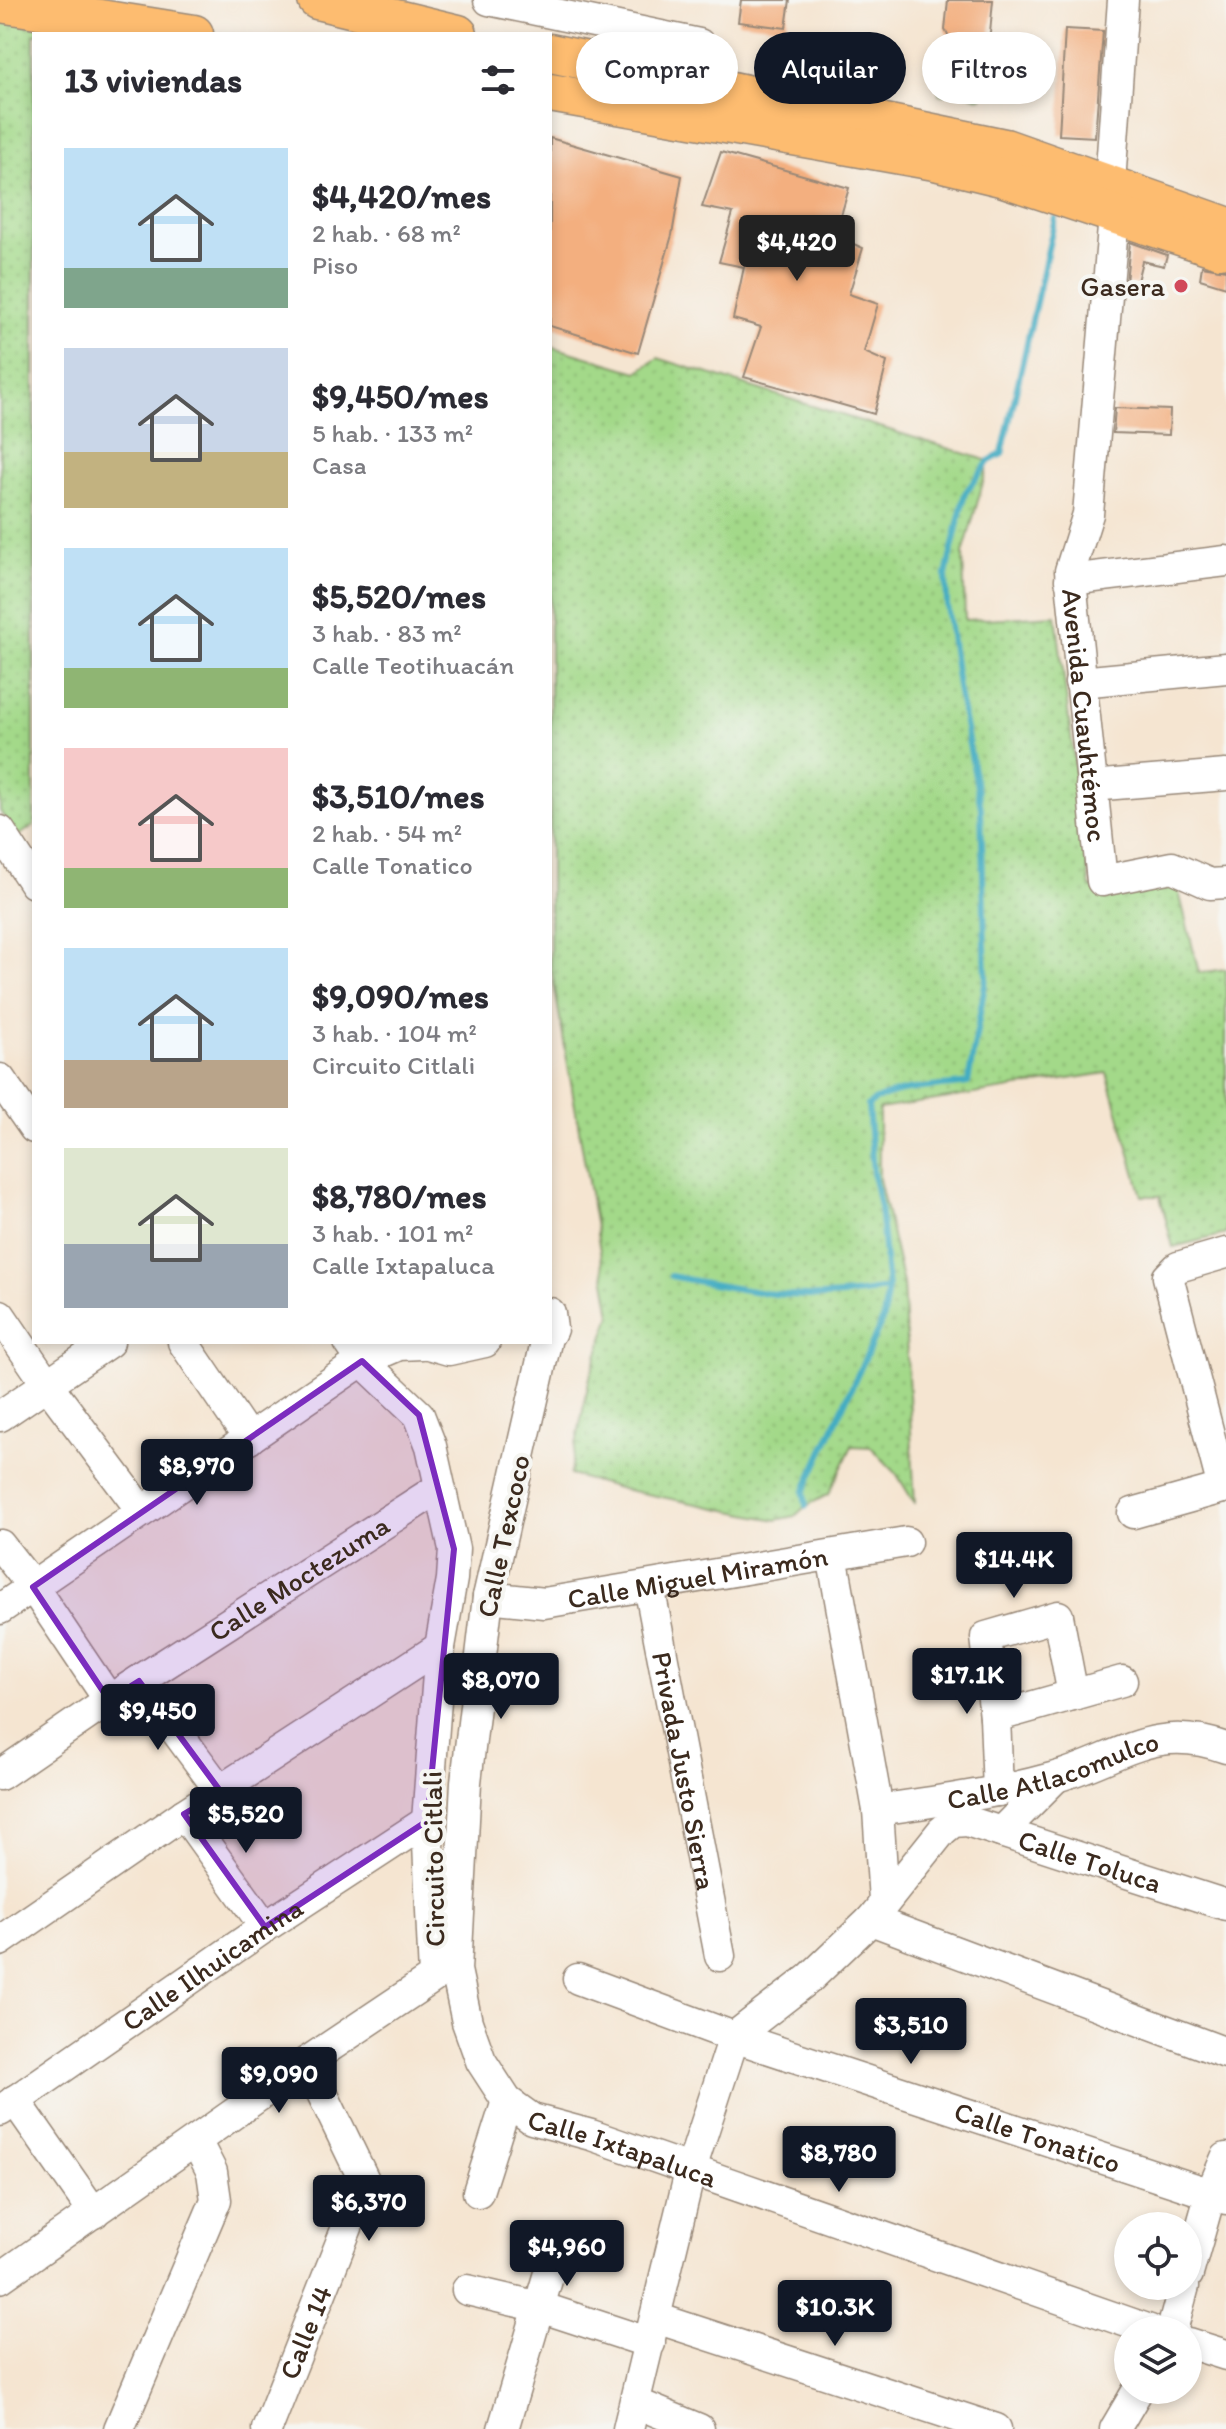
<!DOCTYPE html>
<html lang="es">
<head>
<meta charset="utf-8">
<style>
  body { margin:0; font-family:Itim,sans-serif; background:#f7f7f7; color:#2b2b33; height:100vh; display:flex; flex-direction:column; font-size:30px; white-space:nowrap }
  * { box-sizing:border-box; margin:0 }
  p { font-size:26px; color:#7c7c81 }
  .icon { flex:none; width:44px; height:44px; fill:none; stroke:currentColor; stroke-width:2; stroke-linecap:round; stroke-linejoin:round }
  .map { position:relative; flex:1; overflow:hidden }
  .drawer { position:absolute; left:32px; top:32px; width:520px; height:1312px; display:flex; flex-direction:column; background:#fff; border-radius:0px; box-shadow:0 4px 12px #0003 }
  .drawer>* { flex:none }
  .guide { position:absolute; left:576px; top:32px; width:530px; height:72px; display:flex; gap:16px }
  .controls { position:absolute; left:1114px; top:2212px; display:grid; gap:16px }
  .controls a { display:grid; place-items:center; width:88px; height:88px; border-radius:50%; background:#fff; box-shadow:0 4px 12px #0003; font-size:40px }
  .price { position:absolute; translate:-50% -68px; padding:0 18px; border-radius:8px; background:#111827; color:#fff; font-size:26px; line-height:52px; filter:drop-shadow(0 2px 4px #0008) }
  .price::after { content:''; position:absolute; left:50%; top:48px; width:24px; height:18px; margin-left:-12px; background:inherit; clip-path:polygon(0 0,100% 0,50% 100%) }
  .price.current { background:#222; color:#fff }
  ul { padding:0; list-style:none }
  li { display:flex; align-items:center; gap:24px; height:200px; padding:0 32px }
  li span { display:grid; place-items:center; flex:none; width:224px; height:160px; border-radius:0px; color:#555 }
  li>.icon { margin-inline-start:auto }
  span .icon { width:96px; height:96px; fill:#fffc; stroke-width:1 }
  li b { font-size:34px }
  h2 { display:flex; justify-content:space-between; align-items:center; height:96px; padding:0 32px; font-size:34px }
  .tag { padding:0 28px; border-radius:36px; background:#fff; box-shadow:0 4px 12px #0003; font-size:28px; line-height:72px }
  .tag.current { background:#111827; color:#fff }
  .map>svg:first-child { display:block }
  .grass { fill:url(#grass-dots); stroke:#6f8254; stroke-width:2 }
  .green { fill:#a3d989; stroke:#6f8254; stroke-width:2 }
  .lines { fill:none; stroke-linecap:round; stroke-linejoin:round }
  .stream { stroke:#43acc2; stroke-width:6 }
  .building { fill:#f3af7f }
  .minor-casing { stroke:#988878; stroke-width:33 }
  .major-casing { stroke:#988878; stroke-width:41 }
  .minor { stroke:#fff; stroke-width:30 }
  .major { stroke:#fdbc6f; stroke-width:38 }
  .marked { fill:#7b2cbf; fill-opacity:0.2; stroke:#7b2cbf; stroke-width:6; stroke-linejoin:round }
  .poi-dot { fill:#d1495b; stroke:#f6f6f2; stroke-width:3 }
  .labels { text-anchor:middle; dominant-baseline:central; stroke-width:8; stroke-linejoin:round; paint-order:stroke }
  .poi-label { font-size:28px; fill:#3b2a1e; stroke:#f6f6f2; text-anchor:end }
  .street-label { font-size:28px; fill:#3b2a1e; stroke:#f6f6f2 }
</style>
</head>
<body>
<div class="map">
<svg width="1226" height="2429" viewBox="0 0 1226 2429">
  <defs>
    <pattern id="grass-dots" width="8" height="8" patternUnits="userSpaceOnUse" patternTransform="scale(2)"><rect width="8" height="8" fill="#a3d989"/><path d="M2 2h.1M6 6h.1" fill="none" stroke="#8dba76" stroke-width="1.8" stroke-linecap="round"/></pattern>
  </defs>
  <rect width="100%" height="100%" fill="#f6f6f2"/>
  <filter id="ink" filterUnits="userSpaceOnUse"><feTurbulence type="fractalNoise" baseFrequency=".0125" numOctaves="2"/><feDisplacementMap in="SourceGraphic" scale="16" xChannelSelector="R" yChannelSelector="G"/><feConvolveMatrix kernelMatrix="1 2 1 2 8 2 1 2 1" color-interpolation-filters="sRGB"/></filter>
  <filter id="wash" filterUnits="userSpaceOnUse"><feTurbulence type="fractalNoise" baseFrequency=".006" numOctaves="4" result="noise"/><feDisplacementMap in="SourceGraphic" scale="32" xChannelSelector="R" yChannelSelector="G"/><feGaussianBlur stdDeviation="1.8" result="paint"/><feColorMatrix in="noise" values="0 0 0 0 0 0 0 0 0 0 0 0 0 0 0 0 0 1.4 0 .05"/><feComposite in="paint" operator="in"/></filter>
  <g filter="url(#wash)">
    <rect width="100%" height="100%" fill="#f5e5d1"/>
    <g class="grass">
      <polygon points="0,20 74,34 34,34 34,826 16,837 0,811"/>
      <polygon points="550,346 637,372 658,358 989,461 963,554 965,620 1056,615 1090,888 1174,872 1199,973 1226,969 1226,1234 1173,1247 1160,1196 1142,1196 1107,1073 879,1109 879,1179 903,1284 915,1504 896,1473 871,1447 852,1446 829,1494 806,1506 795,1516 776,1520 622,1489 570,1475 589,1380 611,1315 550,961"/>
    </g>
    <path class="green" d="M943,62L988,69L981,85L983,91L981,98C972,98 965,89 954,88L944,95L939,94V86L943,81Z"/>
    <g class="lines">
      <g class="stream">
        <path d="M671,1276C746,1291 812,1306 888,1288"/>
        <path d="M806,1506L804,1492L883,1319L888,1288L880,1207L873,1173L868,1105C894,1086 936,1088 968,1083L986,978L981,808L958,687L947,605L946,575L965,493L989,461L1002,454L1055,218"/>
      </g>
    </g>
    <g id="blocks">
      <g class="building">
        <polygon points="741,0 790,0 786,28 738,22"/>
        <polygon points="948,0 993,0 990,33 984,42 966,48 950,39 945,30"/>
        <polygon points="1065,29 1103,31 1095,137 1059,135"/>
        <polygon points="801,42 819,46 812,80 794,76"/>
        <polygon points="550,138 682,176 672,235 638,353 550,326"/>
        <polygon points="721,152 849,188 835,236 863,248 849,294 878,304 864,352 887,362 874,414 744,377 761,327 733,319 744,267 719,262 733,213 702,207"/>
        <polygon points="1130,242 1167,255 1164,266 1142,261 1136,285 1126,283"/>
        <polygon points="1202,266 1226,270 1226,287 1200,279"/>
        <polygon points="1115,408 1170,410 1169,435 1113,433"/>
      </g>
    </g>
  </g>
  <g filter="url(#ink)">
    <use href="#blocks" fill-opacity="0" stroke="#988878" stroke-width="2"/>
    <g class="lines">
      <defs>
        <g id="minor">
          <polyline points="489,0 699,44"/>
          <polyline points="1110,183 1123,0"/>
          <path id="s1" d="M1114,216L1088,514L1070,571L1102,881L1172,867L1210,884L1226,883"/>
          <polyline points="1070,580 1226,561"/>
          <polyline points="1080,682 1226,668"/>
          <polyline points="1091,786 1226,775"/>
          <polyline points="0,831 34,883"/>
          <polyline points="0,1079 34,1128"/>
          <polyline points="550,1313 552,1329 550,1333"/>
          <polyline points="0,1315 47,1384 142,1511"/>
          <polyline points="183,1342 249,1439"/>
          <polyline points="421,1342 449,1350 485,1342"/>
          <path id="s2" d="M546,1342L488,1597L466,1782L456,1970L467,2022L481,2061L507,2101L532,2119L591,2135L1150,2330"/>
          <polyline points="0,1416 109,1342"/>
          <polyline points="1223,1488 1168,1277 1178,1267 1226,1253"/>
          <polyline points="1133,1513 1226,1487"/>
          <polyline points="0,1545 33,1587 109,1700"/>
          <polyline points="832,1555 878,1810 884,1901"/>
          <path id="s3" d="M649,1586L720,1956"/>
          <path id="s4" d="M488,1597L544,1603L906,1542"/>
          <polyline points="0,1609 362,1361 399,1345 422,1344"/>
          <polyline points="139,1681 221,1792"/>
          <polyline points="995,1717 1122,1681"/>
          <path id="s5" d="M0,1775L109,1700L439,1488"/>
          <polyline points="998,1791 995,1717 986,1637 1058,1616 1073,1695"/>
          <path id="s6" d="M878,1810C936,1801 995,1794 1052,1778C1119,1760 1152,1721 1226,1748"/>
          <polyline points="184,1814 265,1927"/>
          <polyline points="1001,1832 1054,1779"/>
          <polyline points="871,1920 1226,2053"/>
          <polyline points="0,1941 184,1814 440,1647"/>
          <path id="s7" d="M578,1979L734,2037L1226,2199"/>
          <polyline points="15,2100 94,2213"/>
          <path id="s8" d="M0,2111L265,1927L427,1821"/>
          <polyline points="478,2192 507,2101"/>
          <polyline points="1188,2274 1211,2193 1226,2158"/>
          <polyline points="0,2278 307,2062 434,1977 427,1821 440,1647 452,1579 454,1549 431,1446 419,1415 362,1361 349,1342"/>
          <polyline points="467,2290 540,2307 650,2343"/>
          <polyline points="656,2318 996,2429"/>
          <polyline points="1172,2330 1184,2286"/>
          <polyline points="1188,2343 1226,2355"/>
          <polyline points="636,2403 699,2429"/>
          <polyline points="119,2429 216,2200 212,2172 196,2141"/>
          <path id="s9" d="M267,2429L365,2182L307,2062"/>
          <polyline points="503,2429 557,2246"/>
          <path id="s10" d="M628,2429L690,2172L734,2037L810,1978L871,1920L942,1831L953,1822L967,1821L1226,1905"/>
          <polyline points="1115,2429 1138,2390"/>
        </g>
        <g id="major">
          <polyline points="317,0 458,34"/>
          <polyline points="0,3 194,34"/>
          <polyline points="550,53 1005,148 1226,226"/>
          <polyline points="550,93 935,161 1001,177 1220,249"/>
        </g>
      </defs>
      <use href="#minor" class="minor-casing"/>
      <use href="#major" class="major-casing"/>
      <use href="#minor" class="minor"/>
      <use href="#major" class="major"/>
    </g>
  </g>
  <path class="marked" d="M362,1361L419,1415L454,1549L427,1821L265,1927L184,1814L221,1792L139,1681L109,1700L33,1587Z"/>
  <circle class="poi-dot" cx="1181" cy="286" r="8"/>
  <g class="labels">
    <g class="poi-label">
      <text x="1165" y="286">Gasera</text>
    </g>
    <g class="street-label">
      <text stroke="none"><textPath href="#s1" startOffset="504">Avenida Cuauhtémoc</textPath></text>
      <text transform="translate(503 1536) rotate(-78)">Calle Texcoco</text>
      <text stroke="none"><textPath href="#s5" startOffset="358">Calle Moctezuma</textPath></text>
      <text stroke="none"><textPath href="#s4" startOffset="212">Calle Miguel Miramón</textPath></text>
      <text stroke="none"><textPath href="#s6" startOffset="180">Calle Atlacomulco</textPath></text>
      <text stroke="none"><textPath href="#s3" startOffset="188">Privada Justo Sierra</textPath></text>
      <text transform="translate(433 1859) rotate(-91)">Circuito Citlali</text>
      <text stroke="none"><textPath href="#s10" startOffset="858">Calle Toluca</textPath></text>
      <text stroke="none"><textPath href="#s8" startOffset="258">Calle Ilhuicamina</textPath></text>
      <text stroke="none"><textPath href="#s7" startOffset="486">Calle Tonatico</textPath></text>
      <text stroke="none"><textPath href="#s2" startOffset="904">Calle Ixtapaluca</textPath></text>
      <text stroke="none"><textPath href="#s9" startOffset="104">Calle 14</textPath></text>
    </g>
  </g>
</svg>
<div class="controls">
<a><svg class="icon" aria-label="locate" viewBox="0 0 24 24"><circle cx="12" cy="12" r="6"/><path d="M12 2v4M12 18v4M2 12h4M18 12h4"/></svg></a>
<a><svg class="icon" aria-label="layers" viewBox="0 0 24 24"><path d="M12 4l9 5-9 5-9-5zM3 14l9 5 9-5"/></svg></a>
</div>
<b class="price current" style="left:797px;top:283px">$4,420</b>
<b class="price" style="left:197px;top:1507px">$8,970</b>
<b class="price" style="left:1014px;top:1600px">$14.4K</b>
<b class="price" style="left:967px;top:1716px">$17.1K</b>
<b class="price" style="left:501px;top:1721px">$8,070</b>
<b class="price" style="left:158px;top:1752px">$9,450</b>
<b class="price" style="left:246px;top:1855px">$5,520</b>
<b class="price" style="left:911px;top:2066px">$3,510</b>
<b class="price" style="left:279px;top:2115px">$9,090</b>
<b class="price" style="left:839px;top:2194px">$8,780</b>
<b class="price" style="left:369px;top:2243px">$6,370</b>
<b class="price" style="left:567px;top:2288px">$4,960</b>
<b class="price" style="left:835px;top:2348px">$10.3K</b>
<div class="guide">
<a class="tag">Comprar</a>
<a class="tag current">Alquilar</a>
<a class="tag">Filtros</a>
</div>
<section class="drawer">
<h2>13 viviendas<svg class="icon" aria-label="filters" viewBox="0 0 24 24"><path d="M4 7h16M4 17h16"/><circle cx="9" cy="7" r="2"/><circle cx="15" cy="17" r="2"/></svg></h2>
<ul>
<li><span style="background:linear-gradient(#bfe0f5 75%,#7fa58c 0)"><svg class="icon" aria-label="home" viewBox="0 0 24 24"><path d="M3 11l9-7 9 7M6 9v11h12V9"/></svg></span><div><b>$4,420/mes</b><p>2 hab. · 68 m²</p><p>Piso</p></div></li>
<li><span style="background:linear-gradient(#c9d6e8 65%,#c2b280 0)"><svg class="icon" aria-label="home" viewBox="0 0 24 24"><path d="M3 11l9-7 9 7M6 9v11h12V9"/></svg></span><div><b>$9,450/mes</b><p>5 hab. · 133 m²</p><p>Casa</p></div></li>
<li><span style="background:linear-gradient(#bfe0f5 75%,#8fb573 0)"><svg class="icon" aria-label="home" viewBox="0 0 24 24"><path d="M3 11l9-7 9 7M6 9v11h12V9"/></svg></span><div><b>$5,520/mes</b><p>3 hab. · 83 m²</p><p>Calle Teotihuacán</p></div></li>
<li><span style="background:linear-gradient(#f6c9c9 75%,#8fb573 0)"><svg class="icon" aria-label="home" viewBox="0 0 24 24"><path d="M3 11l9-7 9 7M6 9v11h12V9"/></svg></span><div><b>$3,510/mes</b><p>2 hab. · 54 m²</p><p>Calle Tonatico</p></div></li>
<li><span style="background:linear-gradient(#bfe0f5 70%,#b9a48a 0)"><svg class="icon" aria-label="home" viewBox="0 0 24 24"><path d="M3 11l9-7 9 7M6 9v11h12V9"/></svg></span><div><b>$9,090/mes</b><p>3 hab. · 104 m²</p><p>Circuito Citlali</p></div></li>
<li><span style="background:linear-gradient(#dfe7d0 60%,#9aa5b1 0)"><svg class="icon" aria-label="home" viewBox="0 0 24 24"><path d="M3 11l9-7 9 7M6 9v11h12V9"/></svg></span><div><b>$8,780/mes</b><p>3 hab. · 101 m²</p><p>Calle Ixtapaluca</p></div></li>
</ul>
</section>
</div>
</body>
</html>
